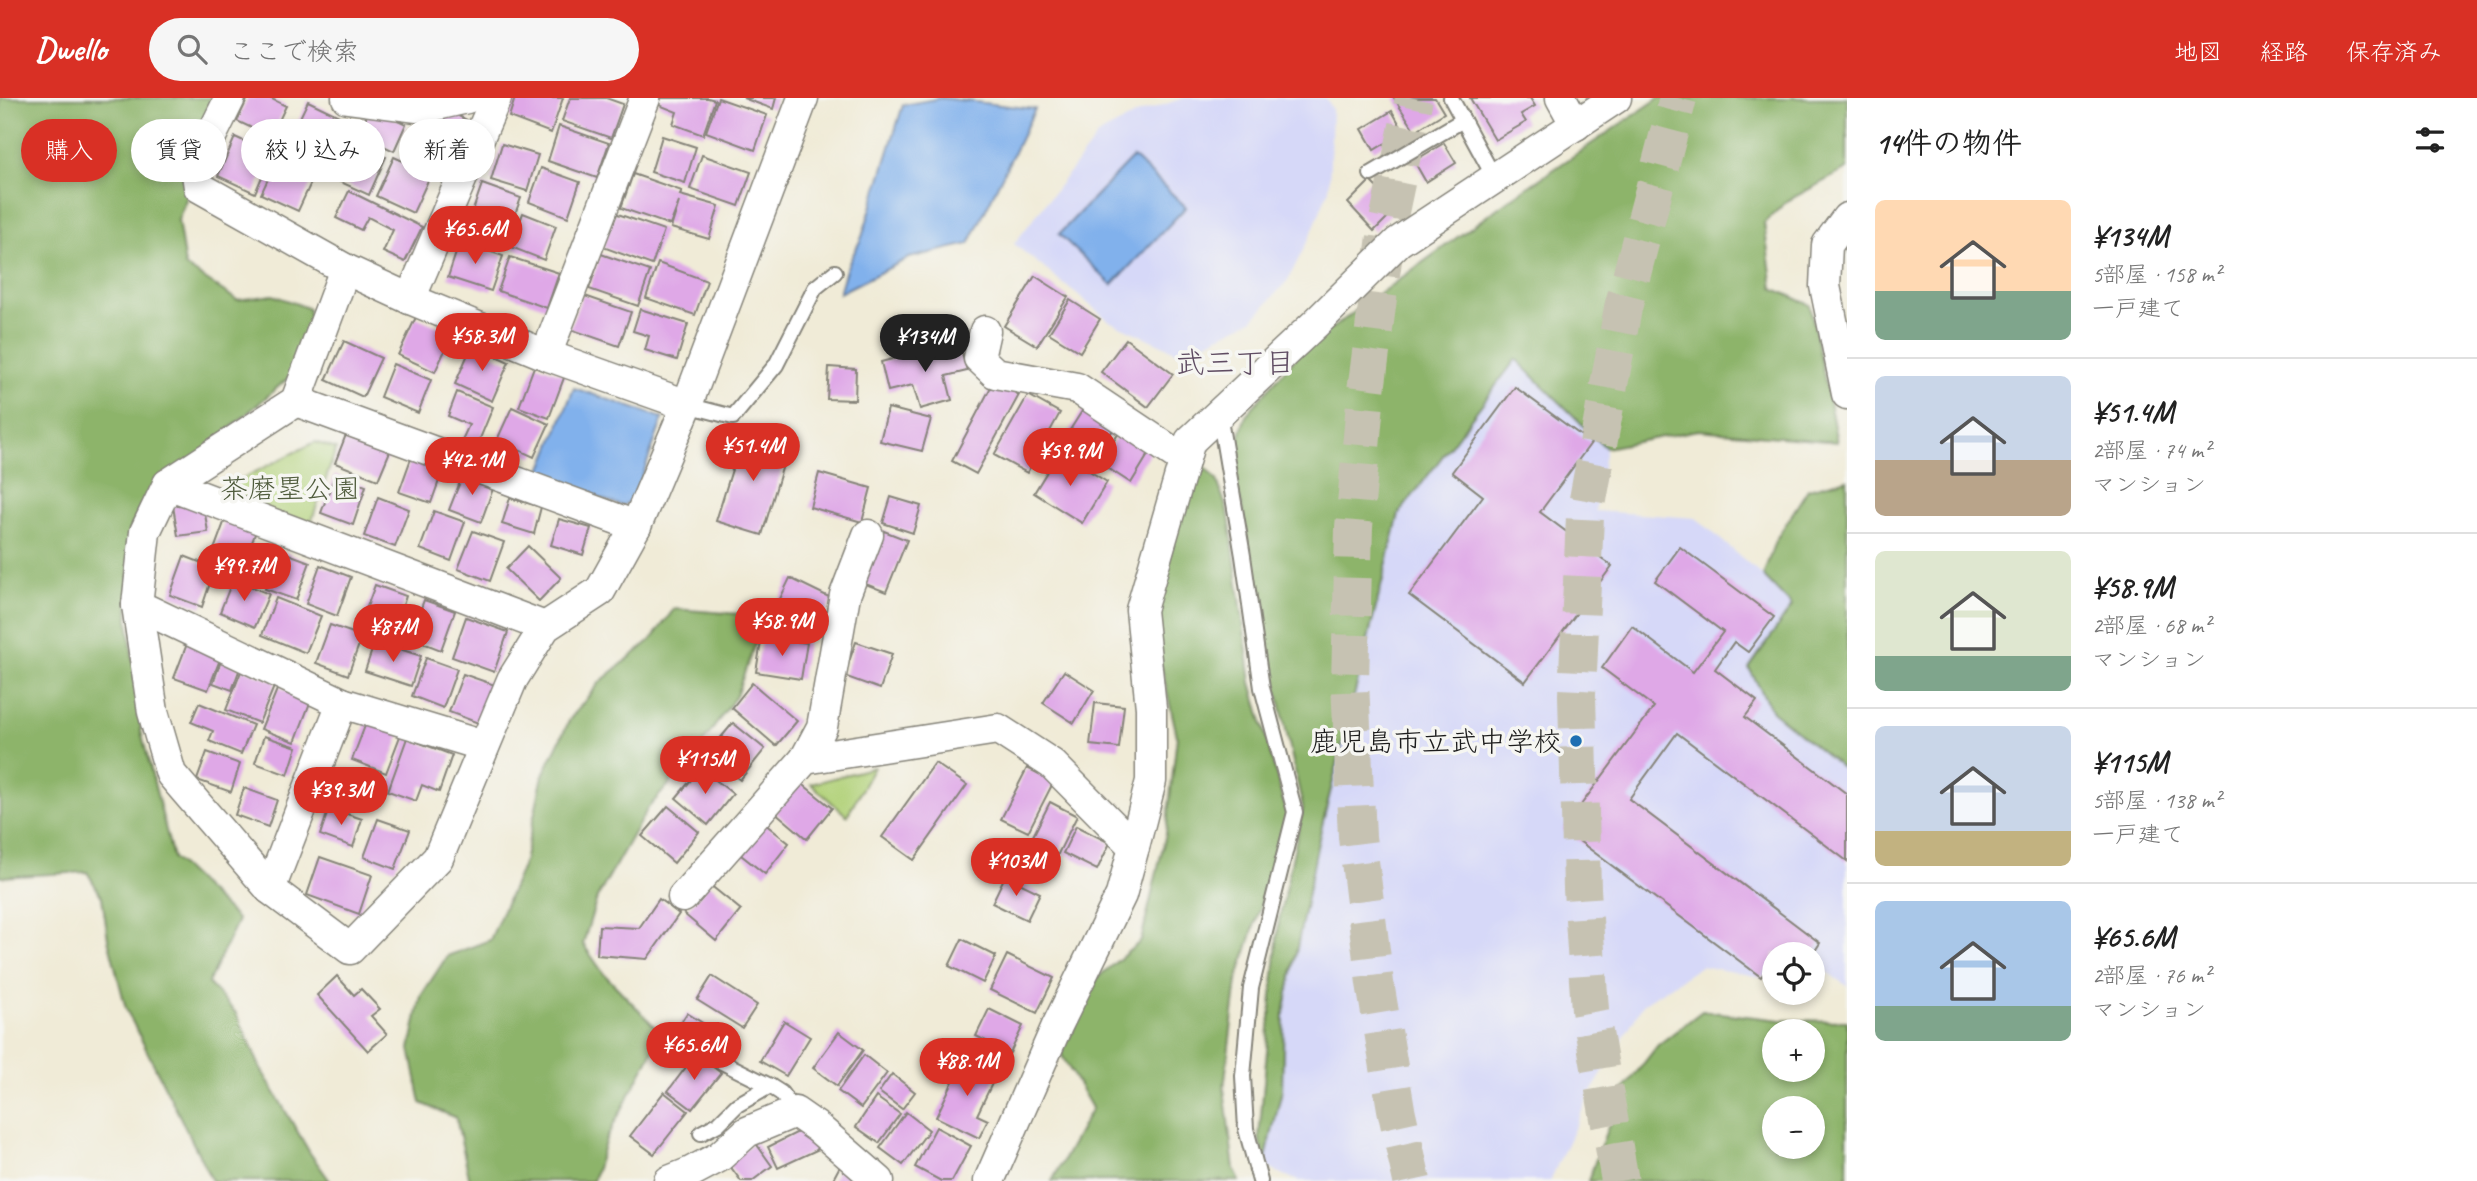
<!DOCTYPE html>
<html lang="ja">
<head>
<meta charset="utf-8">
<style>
  body { margin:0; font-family:Caveat,"Klee One",sans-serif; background:#f6f6f6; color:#222; height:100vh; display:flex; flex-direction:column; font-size:26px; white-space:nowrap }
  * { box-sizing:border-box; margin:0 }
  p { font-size:23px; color:#767676 }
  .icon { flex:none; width:38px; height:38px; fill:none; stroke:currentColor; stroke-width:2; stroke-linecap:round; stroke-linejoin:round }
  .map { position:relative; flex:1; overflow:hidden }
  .details { display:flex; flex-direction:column; background:#fff; width:630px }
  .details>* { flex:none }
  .banner { position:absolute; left:21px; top:21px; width:665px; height:63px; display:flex; gap:14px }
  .tools { position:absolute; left:1762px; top:844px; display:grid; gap:14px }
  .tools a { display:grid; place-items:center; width:63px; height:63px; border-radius:50%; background:#fff; box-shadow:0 4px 10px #0003; font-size:35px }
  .price { position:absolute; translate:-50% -60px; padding:0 16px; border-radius:24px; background:#d93025; color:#fff; font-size:23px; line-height:46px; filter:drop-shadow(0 2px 4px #0008) }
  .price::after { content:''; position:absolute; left:50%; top:42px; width:21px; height:16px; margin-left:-10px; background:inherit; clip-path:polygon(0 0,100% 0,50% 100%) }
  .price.active { background:#222; color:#fff }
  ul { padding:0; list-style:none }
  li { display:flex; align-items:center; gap:21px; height:175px; padding:0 28px }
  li+li { border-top:2px solid #e0e0e0 }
  li span { display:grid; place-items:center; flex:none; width:196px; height:140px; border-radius:10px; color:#555 }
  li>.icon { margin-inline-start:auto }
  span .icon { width:84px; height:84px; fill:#fffc; stroke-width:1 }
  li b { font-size:30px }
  h2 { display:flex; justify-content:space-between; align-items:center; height:84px; padding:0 28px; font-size:30px }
  .tag { padding:0 24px; border-radius:32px; background:#fff; box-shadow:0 4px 10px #0003; font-size:24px; line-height:63px }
  .tag.active { background:#d93025; color:#fff }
  header { display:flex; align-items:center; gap:42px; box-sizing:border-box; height:98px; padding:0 35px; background:#d93025; color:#fff }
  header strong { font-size:33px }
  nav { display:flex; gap:38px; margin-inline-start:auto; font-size:24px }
  .search { width:490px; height:63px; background:#f6f6f6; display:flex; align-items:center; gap:18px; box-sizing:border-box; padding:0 24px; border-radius:38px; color:#767676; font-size:26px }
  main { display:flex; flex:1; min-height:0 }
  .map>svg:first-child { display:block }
  .built { fill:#d6d8f8 }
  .green { fill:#b2d27a; stroke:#67774b; stroke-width:2 }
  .forest { fill:#8db46a; stroke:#546843; stroke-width:2; fill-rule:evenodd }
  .water { fill:#81b1ec; stroke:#4e6684; stroke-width:2 }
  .building { fill:#dfa8e7 }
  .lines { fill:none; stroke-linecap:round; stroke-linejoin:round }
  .highway-tunnel { stroke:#c6c2b2; stroke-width:38; stroke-dasharray:38 19; stroke-linecap:butt }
  .lane-casing { stroke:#86847a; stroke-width:18 }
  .street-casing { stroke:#86847a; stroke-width:33 }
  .lane { stroke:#fff; stroke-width:14 }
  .street { stroke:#fff; stroke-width:30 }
  .poi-dot { fill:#1f6fb2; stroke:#f6f6f2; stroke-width:2.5 }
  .labels { text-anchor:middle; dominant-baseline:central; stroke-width:7; stroke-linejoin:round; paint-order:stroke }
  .park-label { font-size:28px; fill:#505c3d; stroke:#f6f6f2 }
  .poi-label { font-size:28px; fill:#1c1c1c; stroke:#f6f6f2; text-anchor:end }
  .neighbourhood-label { font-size:30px; fill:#604d63; stroke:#f6f6f2 }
</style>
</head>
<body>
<header>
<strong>Dwello</strong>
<div class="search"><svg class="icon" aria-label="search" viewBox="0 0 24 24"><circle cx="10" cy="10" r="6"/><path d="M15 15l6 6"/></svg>ここで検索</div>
<nav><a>地図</a><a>経路</a><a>保存済み</a></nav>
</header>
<main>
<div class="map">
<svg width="1847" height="1083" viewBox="0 0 1847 1083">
  <rect width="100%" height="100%" fill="#f6f6f2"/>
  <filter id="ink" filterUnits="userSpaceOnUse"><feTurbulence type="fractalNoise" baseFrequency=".0143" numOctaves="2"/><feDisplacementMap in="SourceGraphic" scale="14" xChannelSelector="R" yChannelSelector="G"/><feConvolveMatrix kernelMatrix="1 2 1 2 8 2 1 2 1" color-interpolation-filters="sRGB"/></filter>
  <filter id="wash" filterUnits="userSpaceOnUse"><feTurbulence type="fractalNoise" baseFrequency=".00686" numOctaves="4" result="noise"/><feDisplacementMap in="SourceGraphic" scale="28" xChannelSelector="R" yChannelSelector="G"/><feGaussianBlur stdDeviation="1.57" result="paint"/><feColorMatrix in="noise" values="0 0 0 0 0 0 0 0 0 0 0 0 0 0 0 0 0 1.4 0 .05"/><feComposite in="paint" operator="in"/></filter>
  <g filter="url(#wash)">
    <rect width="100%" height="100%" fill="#f0ebd7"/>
    <g class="built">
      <polygon points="1184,0 1326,0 1332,11 1329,91 1312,134 1288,182 1252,222 1182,256 1111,224 1014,146 1099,36 1139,15"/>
      <polygon points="1516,261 1606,350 1595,413 1696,420 1763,478 1792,507 1772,613 1847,674 1847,888 1821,870 1813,870 1813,856 1774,856 1774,876 1761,879 1701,868 1643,906 1588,1000 1550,1083 1298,1083 1264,1068 1282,992 1284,915 1318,744 1399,416"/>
    </g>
    <g class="green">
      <polygon points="315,344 336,351 309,431 211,396"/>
      <polygon points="874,669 847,718 811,686"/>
    </g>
    <g class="forest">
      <polygon points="0,0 226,0 178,122 185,168 237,202 273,197 308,210 312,232 292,277 141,407 130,432 128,520 141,633 173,760 238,822 208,885 236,915 261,971 310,1055 330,1083 212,1083 126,911 108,841 102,799 87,774 0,779"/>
      <polygon points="1659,0 1847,0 1847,71 1787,103 1764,125 1773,190 1810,207 1837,344 1698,332 1606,350 1516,261 1399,416 1318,744 1284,915 1282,992 1264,1068 1259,1039 1279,822 1303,710 1259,508 1241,405 1229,373 1246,317 1302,252 1510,101"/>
      <polygon points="1198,362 1217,382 1229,418 1251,584 1288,720 1237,883 1224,990 1234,1071 1240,1083 1052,1083 1092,1010 1061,956 1097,880 1141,843 1166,735 1177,638 1153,531 1174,432"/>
      <polygon points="1847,381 1847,674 1772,613 1749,570 1792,508 1763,478 1775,443 1808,391"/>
      <polygon points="674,511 765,518 736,598 691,662 648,710 597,800 583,846 604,876 662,936 606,1041 593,1083 470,1083 456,1020 421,1005 410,951 421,898 447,858 490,842 524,764 543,677 570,621 600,584 651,542"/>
      <path d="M1702,913L1781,922L1847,923V1083H1588L1620,996L1658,947ZM1774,933H1813V971H1774ZM1774,1010H1813V1048H1774Z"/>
    </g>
    <g class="water">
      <polygon points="941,0 1035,11 969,146 909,160 839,195 846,171 862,139 903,7"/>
      <polygon points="1133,59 1186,109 1112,187 1059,136"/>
      <polygon points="574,290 663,320 634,401 622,408 538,380"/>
    </g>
    <g id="blocks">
      <g class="building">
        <polygon points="248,0 270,0 286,8 271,39 237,23"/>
        <polygon points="515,0 563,0 551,35 509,19"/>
        <polygon points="570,0 606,0 623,6 611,40 562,23"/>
        <polygon points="661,0 708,0 715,2 703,37 673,26 677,14 659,7"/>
        <polygon points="718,0 767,17 755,52 706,34"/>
        <polygon points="743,0 776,0 773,11"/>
        <polygon points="1394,0 1435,0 1444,15 1415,33"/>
        <polygon points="1470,0 1530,0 1535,8 1521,16 1526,24 1495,42"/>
        <polygon points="308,3 339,18 322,53 291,38"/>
        <polygon points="371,9 406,26 394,53 358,36"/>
        <polygon points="446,12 469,23 444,76 423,66 429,53 415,46 427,21 440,27"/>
        <polygon points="1392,13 1404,34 1374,52 1362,31"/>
        <polygon points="559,28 609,45 597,80 548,63"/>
        <polygon points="662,38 696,49 685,85 651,74"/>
        <polygon points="235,39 272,56 255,95 218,78"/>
        <polygon points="349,42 386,59 369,97 332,80"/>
        <polygon points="1444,45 1456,65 1426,84 1414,63"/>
        <polygon points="502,46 538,57 527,93 491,82"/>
        <polygon points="279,57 316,74 298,113 261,96"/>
        <polygon points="702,57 751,74 739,108 690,91"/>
        <polygon points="394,59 431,76 413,115 376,98"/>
        <polygon points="541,70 580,84 568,119 529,104"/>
        <polygon points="633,76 682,93 680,97 719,108 709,141 671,130 679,104 670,127 621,110"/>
        <polygon points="1370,83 1397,110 1374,133 1348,105"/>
        <polygon points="482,86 521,100 507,137 469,124"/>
        <polygon points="349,93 422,129 405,164 383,154 393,132 368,119 361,132 336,120"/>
        <polygon points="523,115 556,128 544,162 511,149"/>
        <polygon points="615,115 664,132 652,167 603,149"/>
        <polygon points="460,143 503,158 491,193 448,179"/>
        <polygon points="601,156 650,173 638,208 589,191"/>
        <polygon points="510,159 559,175 547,210 498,193"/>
        <polygon points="658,165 707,183 695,217 646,200"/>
        <polygon points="1035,178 1068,199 1037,248 1004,228"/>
        <polygon points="582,197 631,214 619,248 570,231"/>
        <polygon points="1070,202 1100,221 1080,254 1049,235"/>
        <polygon points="640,211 688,226 677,262 645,252 649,238 633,233"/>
        <polygon points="416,219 453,235 435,274 398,257"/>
        <polygon points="1126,241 1173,276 1148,309 1101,274"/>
        <polygon points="344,243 381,260 363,299 326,282"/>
        <polygon points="472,247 509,264 492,303 455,286"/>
        <polygon points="960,248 967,273 946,278 952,302 920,311 913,287 888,293 881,264 934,250 935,255"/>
        <polygon points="393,266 431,282 418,315 380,299"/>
        <polygon points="535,266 565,277 549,320 519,309"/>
        <polygon points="829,269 856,271 855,302 827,301"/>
        <polygon points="994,283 1019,297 976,376 952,363"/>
        <polygon points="1515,289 1591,345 1540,414 1612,468 1525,584 1409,497 1483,398 1452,374"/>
        <polygon points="457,294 493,309 477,348 462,342 469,327 448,318"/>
        <polygon points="1028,297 1060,315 1027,375 994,357"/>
        <polygon points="512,309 549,326 534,359 497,342"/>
        <polygon points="888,310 931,321 922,353 880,343"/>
        <polygon points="1084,310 1114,330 1094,362 1063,343"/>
        <polygon points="349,329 393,346 378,382 335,365"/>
        <polygon points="744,333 789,347 762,437 716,423"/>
        <polygon points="1120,333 1151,352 1131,385 1100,365"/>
        <polygon points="1059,354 1107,384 1082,425 1034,395"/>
        <polygon points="413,355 445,366 431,405 399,394"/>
        <polygon points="464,374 495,385 481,424 449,412"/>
        <polygon points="819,375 871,390 862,424 810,409"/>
        <polygon points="335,377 366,388 353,427 321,415"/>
        <polygon points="378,399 409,411 395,449 364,438"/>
        <polygon points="891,399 921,408 913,435 883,425"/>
        <polygon points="510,400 541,409 534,436 502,426"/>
        <polygon points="203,404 208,434 178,438 173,408"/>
        <polygon points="434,413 465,424 451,463 420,451"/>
        <polygon points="559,421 591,430 583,457 551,447"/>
        <polygon points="225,422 256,433 242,472 211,460"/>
        <polygon points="473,433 504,444 490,483 458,471"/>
        <polygon points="884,433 907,442 886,494 863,485"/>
        <polygon points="528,448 561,480 539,503 506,471"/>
        <polygon points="1680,449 1774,519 1748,554 1734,544 1715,571 1757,603 1745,619 1847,696 1847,763 1677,635 1629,701 1820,845 1813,856 1780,854 1774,856 1774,861 1761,879 1563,731 1654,609 1602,570 1632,528 1693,574 1723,534 1655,483"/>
        <polygon points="278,452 310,464 296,502 265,491"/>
        <polygon points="184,458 215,470 202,509 170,497"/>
        <polygon points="320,467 351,479 337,518 306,506"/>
        <polygon points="790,480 833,501 820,526 778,505"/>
        <polygon points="233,481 269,496 255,529 220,514"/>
        <polygon points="375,487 406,498 393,537 361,525"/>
        <polygon points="276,500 321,518 306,555 262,537"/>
        <polygon points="424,502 455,513 441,552 410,540"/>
        <polygon points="466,519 508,534 494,574 452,559"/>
        <polygon points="330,527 362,538 348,577 316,565"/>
        <polygon points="190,538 224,551 208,592 174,580"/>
        <polygon points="762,538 807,545 801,581 756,574"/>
        <polygon points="375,543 421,558 411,588 365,573"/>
        <polygon points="856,544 892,556 880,591 844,578"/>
        <polygon points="426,560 457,571 443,610 412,598"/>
        <polygon points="221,563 240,570 232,592 213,585"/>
        <polygon points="242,571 276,584 259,625 226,612"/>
        <polygon points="1064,573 1094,592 1074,625 1043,605"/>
        <polygon points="463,576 495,587 481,626 449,614"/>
        <polygon points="752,585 797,623 776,648 732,610"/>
        <polygon points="278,589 311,602 295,644 261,631"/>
        <polygon points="199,605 253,627 241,656 209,643 213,633 191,624"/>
        <polygon points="1095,605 1124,608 1119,650 1090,647"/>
        <polygon points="368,620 402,633 386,675 352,662"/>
        <polygon points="733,625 765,651 740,682 708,655"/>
        <polygon points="264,638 297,649 288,677 255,665"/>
        <polygon points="407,640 452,657 439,694 422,687 416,703 388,693"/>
        <polygon points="207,654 240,666 231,694 197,682"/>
        <polygon points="935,665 967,687 914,762 882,739"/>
        <polygon points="701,670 733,696 708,727 676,700"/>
        <polygon points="1027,670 1054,683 1028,734 1001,721"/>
        <polygon points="342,671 375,683 365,710 332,699"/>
        <polygon points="800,684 832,710 807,741 775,714"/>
        <polygon points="244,690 277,702 268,729 235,717"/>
        <polygon points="1050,704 1077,718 1051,770 1024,756"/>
        <polygon points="668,708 699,734 674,765 642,738"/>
        <polygon points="329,710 362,721 353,749 320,737"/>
        <polygon points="378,721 410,732 395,771 364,759"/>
        <polygon points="765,726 789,745 765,776 741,757"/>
        <polygon points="1076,728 1110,745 1097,772 1063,755"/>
        <polygon points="320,759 372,777 359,816 307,797"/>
        <polygon points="1005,778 1040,795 1027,822 992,805"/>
        <polygon points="709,786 741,812 716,843 684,816"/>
        <polygon points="659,801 679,816 647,861 597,857 599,828 639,830"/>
        <polygon points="962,841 996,858 983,885 949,868"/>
        <polygon points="1007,857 1054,880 1037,915 990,892"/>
        <polygon points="337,878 354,897 361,891 380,911 371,918 387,936 368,953 317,897"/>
        <polygon points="712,878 757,907 742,930 697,902"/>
        <polygon points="989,911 1023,928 1010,955 976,938"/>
        <polygon points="687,915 712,931 698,953 673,937"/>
        <polygon points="784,923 810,939 786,978 760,963"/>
        <polygon points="839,934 863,952 837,988 813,970"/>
        <polygon points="696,956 721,975 692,1011 668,993"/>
        <polygon points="864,957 887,975 861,1010 838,993"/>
        <polygon points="964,960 997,975 977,1017 988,1022 979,1040 936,1019"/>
        <polygon points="892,976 915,994 902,1011 879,994"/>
        <polygon points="664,994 688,1013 654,1056 630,1038"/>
        <polygon points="876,999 900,1016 879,1045 856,1029"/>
        <polygon points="906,1014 929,1032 903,1067 880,1050"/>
        <polygon points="810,1028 821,1050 778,1070 768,1049"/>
        <polygon points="936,1029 971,1048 952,1083 941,1083 915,1069"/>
        <polygon points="755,1044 772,1068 752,1083 741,1083 727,1064"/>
        <polygon points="841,1066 872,1083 832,1083"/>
      </g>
    </g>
  </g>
  <g filter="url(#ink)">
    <use href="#blocks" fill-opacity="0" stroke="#86847a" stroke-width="2"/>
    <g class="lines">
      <g class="highway-tunnel">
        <polyline points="1412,1083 1396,1011 1375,885 1357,739 1350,584 1354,429 1366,293 1388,123 1414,0"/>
        <polyline points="1620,1083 1590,912 1582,791 1577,597 1585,418 1623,210 1678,0"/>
      </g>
      <defs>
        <g id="lane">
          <polyline points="1451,0 1495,81"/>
          <polyline points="1371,76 1463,22"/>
          <polyline points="687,307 733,319 776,267 815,190 835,174"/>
          <polyline points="1219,316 1243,458 1262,590 1295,714 1251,890 1243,978 1246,1031 1260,1083"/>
          <polyline points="712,959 770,988 781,995 795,1014"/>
          <polyline points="701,1035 718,1026 737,1007 770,988"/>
        </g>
        <g id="street">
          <polyline points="230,0 196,69 199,89 345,171 410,201 546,257 687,307"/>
          <polyline points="347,0 423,10 467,0"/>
          <polyline points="1561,0 1576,27"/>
          <polyline points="1847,120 1827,147 1825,188 1847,296"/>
          <polyline points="345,171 296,303 168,386 145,434 137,507 153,614 171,676 270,791 350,851 438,760 512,582 545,529 600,493 636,428 687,307 803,0"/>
          <polyline points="410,201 496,0"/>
          <polyline points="985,233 979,260 995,275 1077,290 1183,361"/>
          <polyline points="546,257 645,0"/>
          <polyline points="296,303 636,428"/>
          <polyline points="168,386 545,529"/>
          <polyline points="137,507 342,605 484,648"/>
          <polyline points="805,661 822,629 845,497 868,437"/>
          <polyline points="270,791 342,605"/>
          <polyline points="683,799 805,661 998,631 1052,666 1134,749"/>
          <polyline points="669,1083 689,1075 719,1059 747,1034 795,1014 818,1030 879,1083"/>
          <polyline points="989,1083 1057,928 1121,797 1134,749 1151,683 1151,610 1141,512 1190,343 1315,226 1398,144 1616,0"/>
        </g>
      </defs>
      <use href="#lane" class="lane-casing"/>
      <use href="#street" class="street-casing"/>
      <use href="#lane" class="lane"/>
      <use href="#street" class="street"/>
    </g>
  </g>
  <circle class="poi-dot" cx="1576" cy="643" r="7"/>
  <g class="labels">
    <g class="park-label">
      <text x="290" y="390">茶磨塁公園</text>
    </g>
    <g class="poi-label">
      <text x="1562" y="643">鹿児島市立武中学校</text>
    </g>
    <g class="neighbourhood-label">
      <text x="1235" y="265">武三丁目</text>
    </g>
  </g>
</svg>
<div class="tools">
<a><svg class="icon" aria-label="locate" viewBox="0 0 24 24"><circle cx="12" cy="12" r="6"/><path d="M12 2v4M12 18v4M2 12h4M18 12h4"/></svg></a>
<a>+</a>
<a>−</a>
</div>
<b class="price" style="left:475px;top:168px">¥65.6M</b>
<b class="price" style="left:482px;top:275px">¥58.3M</b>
<b class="price active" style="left:925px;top:276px">¥134M</b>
<b class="price" style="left:753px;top:385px">¥51.4M</b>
<b class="price" style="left:1070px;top:390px">¥59.9M</b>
<b class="price" style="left:472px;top:399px">¥42.1M</b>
<b class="price" style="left:244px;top:505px">¥99.7M</b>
<b class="price" style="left:782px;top:560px">¥58.9M</b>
<b class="price" style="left:393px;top:566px">¥87M</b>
<b class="price" style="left:705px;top:698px">¥115M</b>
<b class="price" style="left:341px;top:729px">¥39.3M</b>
<b class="price" style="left:1016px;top:800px">¥103M</b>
<b class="price" style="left:694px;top:984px">¥65.6M</b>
<b class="price" style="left:967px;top:1000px">¥88.1M</b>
<div class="banner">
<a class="tag active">購入</a>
<a class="tag">賃貸</a>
<a class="tag">絞り込み</a>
<a class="tag">新着</a>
</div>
</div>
<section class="details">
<h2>14件の物件<svg class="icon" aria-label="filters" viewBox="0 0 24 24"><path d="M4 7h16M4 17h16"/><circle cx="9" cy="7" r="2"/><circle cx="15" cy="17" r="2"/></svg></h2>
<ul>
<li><span style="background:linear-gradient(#ffd9b3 65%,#7fa58c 0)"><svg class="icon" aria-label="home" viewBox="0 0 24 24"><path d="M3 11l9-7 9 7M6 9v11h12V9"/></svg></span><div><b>¥134M</b><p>5部屋 · 158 m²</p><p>一戸建て</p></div></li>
<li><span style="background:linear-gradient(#c9d6e8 60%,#b9a48a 0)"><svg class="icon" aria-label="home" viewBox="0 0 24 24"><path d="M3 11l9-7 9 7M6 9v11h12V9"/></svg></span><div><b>¥51.4M</b><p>2部屋 · 74 m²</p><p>マンション</p></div></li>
<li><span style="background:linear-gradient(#dfe7d0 75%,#7fa58c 0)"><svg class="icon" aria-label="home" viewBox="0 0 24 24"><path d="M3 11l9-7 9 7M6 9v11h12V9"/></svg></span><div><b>¥58.9M</b><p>2部屋 · 68 m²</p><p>マンション</p></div></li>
<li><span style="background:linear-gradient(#c9d6e8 75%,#c2b280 0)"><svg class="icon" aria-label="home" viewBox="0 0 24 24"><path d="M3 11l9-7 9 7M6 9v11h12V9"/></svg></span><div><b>¥115M</b><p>5部屋 · 138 m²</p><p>一戸建て</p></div></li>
<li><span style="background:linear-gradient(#a9c7e8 75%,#7fa58c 0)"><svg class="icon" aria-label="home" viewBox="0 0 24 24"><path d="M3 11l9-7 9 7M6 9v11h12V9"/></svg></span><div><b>¥65.6M</b><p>2部屋 · 76 m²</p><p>マンション</p></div></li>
</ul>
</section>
</main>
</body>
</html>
